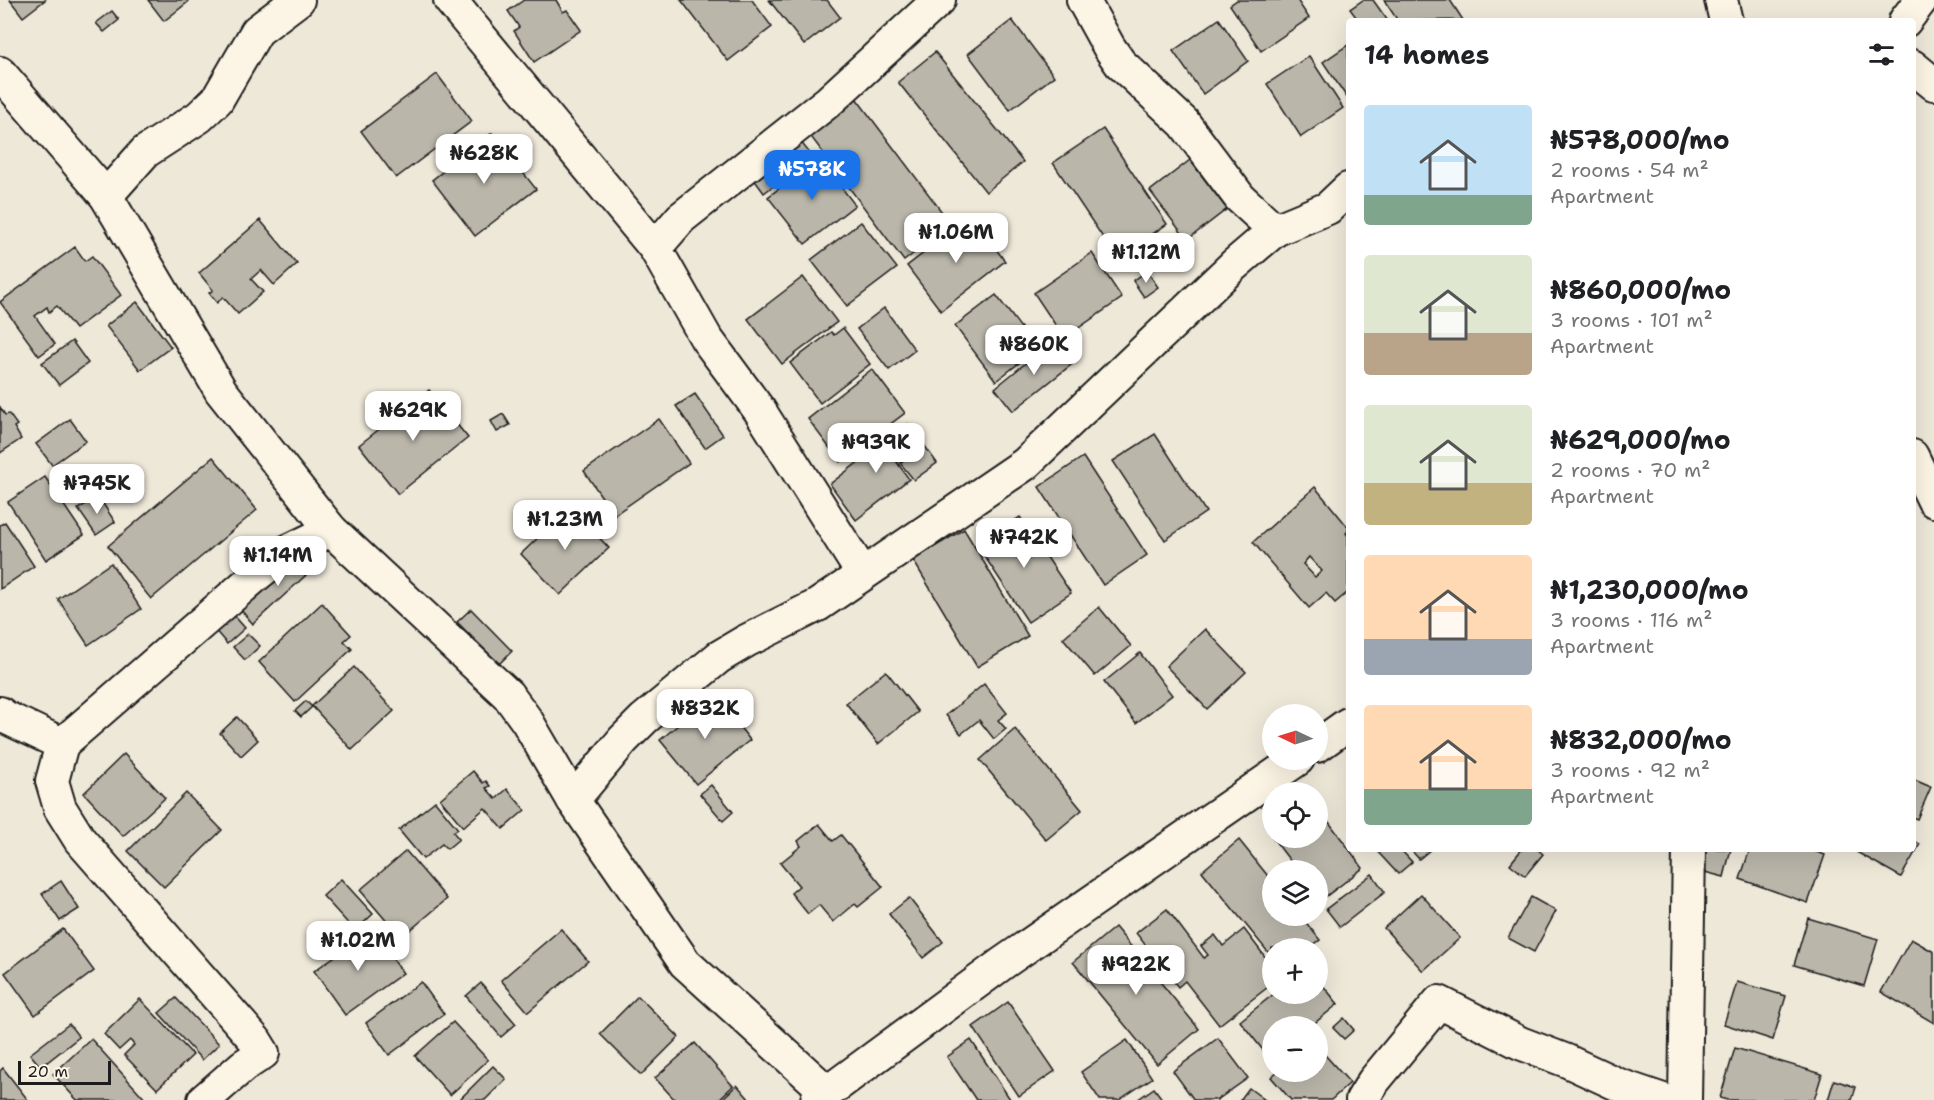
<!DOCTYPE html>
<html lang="en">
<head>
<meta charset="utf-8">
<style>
  body { margin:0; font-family:"Shantell Sans",sans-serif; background:#f6f6f6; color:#202124; height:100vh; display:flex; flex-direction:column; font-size:22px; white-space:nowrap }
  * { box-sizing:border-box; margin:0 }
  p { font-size:20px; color:#757577 }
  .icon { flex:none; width:33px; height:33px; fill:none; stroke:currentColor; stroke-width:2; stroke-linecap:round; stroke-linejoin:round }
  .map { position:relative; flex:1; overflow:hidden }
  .details { position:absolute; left:1346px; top:18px; width:570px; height:834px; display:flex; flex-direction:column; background:#fff; border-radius:6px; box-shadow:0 6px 24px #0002 }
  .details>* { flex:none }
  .needle { width:39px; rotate:274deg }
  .fabs { position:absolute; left:1262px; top:704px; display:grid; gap:12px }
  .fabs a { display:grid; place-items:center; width:66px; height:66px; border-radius:50%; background:#fff; box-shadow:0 6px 24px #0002; font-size:30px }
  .scale { position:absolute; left:18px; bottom:15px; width:93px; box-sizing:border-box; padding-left:6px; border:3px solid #1c1c1c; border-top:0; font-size:16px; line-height:21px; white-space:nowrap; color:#1c1c1c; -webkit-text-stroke:4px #fcf5e5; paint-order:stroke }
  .price { position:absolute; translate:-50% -51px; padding:0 14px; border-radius:12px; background:#fff; color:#222; font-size:20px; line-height:39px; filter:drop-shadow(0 2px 3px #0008) }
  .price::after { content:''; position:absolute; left:50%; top:36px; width:18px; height:14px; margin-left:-9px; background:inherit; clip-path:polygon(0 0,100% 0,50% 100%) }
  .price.active { background:#1a73e8; color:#fff }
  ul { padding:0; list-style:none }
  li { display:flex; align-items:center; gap:18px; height:150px; padding:0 18px }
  li span { display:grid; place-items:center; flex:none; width:168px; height:120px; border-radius:6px; color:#555 }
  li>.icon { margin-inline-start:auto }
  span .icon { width:72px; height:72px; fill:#fffc; stroke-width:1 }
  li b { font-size:26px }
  h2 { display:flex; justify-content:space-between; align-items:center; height:72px; padding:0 18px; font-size:26px }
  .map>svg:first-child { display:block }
  .building { fill:#bab6aa; stroke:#1c1c1c; stroke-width:1.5; fill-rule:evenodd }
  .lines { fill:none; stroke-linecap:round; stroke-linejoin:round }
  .minor-casing { stroke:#1c1c1c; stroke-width:36 }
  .minor { stroke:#fcf5e5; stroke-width:32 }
</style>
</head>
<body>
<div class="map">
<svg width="1934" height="1100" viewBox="0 0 1934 1100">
  <rect width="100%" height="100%" fill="#eee8d9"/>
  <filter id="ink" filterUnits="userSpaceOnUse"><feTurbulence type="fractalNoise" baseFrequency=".0167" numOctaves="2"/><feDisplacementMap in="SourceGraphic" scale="12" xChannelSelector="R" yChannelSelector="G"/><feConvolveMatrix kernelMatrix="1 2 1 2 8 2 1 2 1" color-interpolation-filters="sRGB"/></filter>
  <g filter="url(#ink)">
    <g class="building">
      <polygon points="10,0 45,0 23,17"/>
      <polygon points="148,0 187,0 188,2 164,21"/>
      <polygon points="524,0 556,0 563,12 567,10 581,30 534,62 514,31 519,27 508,11"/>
      <polygon points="681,0 752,0 772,27 728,61"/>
      <polygon points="769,0 827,0 840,17 804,45"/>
      <polygon points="1237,0 1297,0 1309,18 1261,51 1230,5"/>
      <polygon points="1363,0 1373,0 1388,21 1359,21 1350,9"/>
      <polygon points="1384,0 1450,0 1463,20 1398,21"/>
      <polygon points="112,11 119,20 104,32 96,23"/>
      <polygon points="1219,19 1248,61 1203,94 1173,51"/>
      <polygon points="1012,20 1054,76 1010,110 968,54"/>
      <polygon points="1348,45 1348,99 1323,62"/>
      <polygon points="935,52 1023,162 986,192 898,82"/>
      <polygon points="1309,56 1343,108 1301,137 1267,84"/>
      <polygon points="437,74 472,121 396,178 361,131"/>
      <polygon points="853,94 951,224 904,261 806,130"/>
      <polygon points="1103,129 1167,224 1151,235 1160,248 1143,260 1139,254 1122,266 1053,163"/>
      <polygon points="492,133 536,189 475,236 432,180"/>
      <polygon points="800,141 812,156 764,193 753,178"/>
      <polygon points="819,158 855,205 805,244 768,197"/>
      <polygon points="1190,160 1227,209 1187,240 1150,191"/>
      <polygon points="971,216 1005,261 941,311 907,266"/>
      <polygon points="260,220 297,264 274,285 261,270 251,279 263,292 238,314 223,297 217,303 209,293 213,290 199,273"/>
      <polygon points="861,222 897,268 847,306 811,260"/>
      <polygon points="75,247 85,261 92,256 121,295 75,329 57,306 49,312 47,307 35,316 55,344 39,356 0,302"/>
      <polygon points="1092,253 1122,298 1064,338 1034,293"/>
      <polygon points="1147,271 1158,287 1144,297 1133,281"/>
      <polygon points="803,277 837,322 782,364 748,319"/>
      <polygon points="996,295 1037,349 996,381 955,326"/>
      <polygon points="137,302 171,347 140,370 106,326"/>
      <polygon points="884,308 915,350 889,370 857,329"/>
      <polygon points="843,328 870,364 820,403 790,363 831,332 834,335"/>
      <polygon points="1054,340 1072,364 1013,411 995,388"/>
      <polygon points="72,341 88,363 59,385 42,363"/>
      <polygon points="872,369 905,413 840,462 808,419"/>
      <polygon points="429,390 468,438 398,494 359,445"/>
      <polygon points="695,394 723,435 705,448 676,406"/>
      <polygon points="0,407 5,415 9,414 17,425 14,427 21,439 0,453"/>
      <polygon points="503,414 510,425 497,432 491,421"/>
      <polygon points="70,419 86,441 52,465 36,444"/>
      <polygon points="659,419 689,463 614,515 584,471"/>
      <polygon points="908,424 921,441 896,461 909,479 856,520 830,484"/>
      <polygon points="1155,434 1206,512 1165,540 1113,461"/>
      <polygon points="924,445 937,463 914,480 900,463"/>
      <polygon points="213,457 257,510 151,599 108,546"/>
      <polygon points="1083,457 1147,555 1103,585 1039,487"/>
      <polygon points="45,477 84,535 46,560 8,502"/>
      <path d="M1315,487L1348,527V531L1346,533L1348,536V592L1335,603L1326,593L1309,608L1253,542ZM1309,557L1322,571L1315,577L1303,564Z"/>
      <polygon points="98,496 115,522 96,535 78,509"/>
      <polygon points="570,507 609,548 560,595 521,554"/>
      <polygon points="1020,517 1071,593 1028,622 977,545"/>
      <polygon points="5,522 34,566 0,589 0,525"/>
      <polygon points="964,529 1028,636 977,667 913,560"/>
      <polygon points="303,550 317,565 253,624 240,609"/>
      <polygon points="111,563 141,609 88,645 58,599"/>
      <polygon points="322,603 351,635 344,641 352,649 295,702 259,662"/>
      <polygon points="1099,607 1131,646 1095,676 1063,638"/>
      <polygon points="471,609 512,651 499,664 457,622"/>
      <polygon points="231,612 245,628 227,644 213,628"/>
      <polygon points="1205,629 1246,672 1207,709 1166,666"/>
      <polygon points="248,634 260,646 245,660 233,647"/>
      <polygon points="1140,653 1172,695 1136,723 1104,682"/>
      <polygon points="354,667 394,711 352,750 312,706"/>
      <polygon points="886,671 918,712 878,744 846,703"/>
      <polygon points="984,684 1007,713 998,720 1006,729 994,739 979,720 961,734 946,715"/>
      <polygon points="714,695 750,740 696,784 660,740"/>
      <polygon points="306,701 312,707 301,717 295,711"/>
      <polygon points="237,717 258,740 241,756 220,733"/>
      <polygon points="1015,729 1082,810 1046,840 980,760"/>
      <polygon points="124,754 165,798 123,836 84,793"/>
      <polygon points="473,771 483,783 486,781 490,786 486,788 496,799 507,789 525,810 503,829 485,808 463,827 440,799"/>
      <polygon points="1912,779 1931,787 1917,819 1912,817"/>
      <polygon points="711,785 733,812 723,821 700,794"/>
      <polygon points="186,793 222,830 164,887 128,851"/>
      <polygon points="435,801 458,829 453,832 459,839 447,849 442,844 423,859 399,830"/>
      <polygon points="1317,806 1363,868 1320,901 1317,897 1317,870 1297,870 1272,837 1317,837"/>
      <polygon points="819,824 833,841 841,835 883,887 858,907 855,904 833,922 819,905 808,914 791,893 799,886 780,863 801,846 798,841"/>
      <polygon points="1239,840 1272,881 1272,915 1300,915 1320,940 1309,948 1272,948 1272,957 1202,871"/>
      <polygon points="1912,840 1920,844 1901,877 1851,849 1912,849"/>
      <polygon points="1375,849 1400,849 1412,862 1398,874"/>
      <polygon points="1410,849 1431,849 1419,859"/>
      <polygon points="1522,849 1537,849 1543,854 1525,876 1510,864"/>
      <polygon points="1699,849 1731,849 1724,877 1693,869"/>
      <polygon points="1750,849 1808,849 1825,855 1808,903 1740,879"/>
      <polygon points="406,851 447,899 401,938 360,890"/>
      <polygon points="1372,874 1385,892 1340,927 1326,909"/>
      <polygon points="341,879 373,914 355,931 323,896"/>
      <polygon points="61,881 79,909 60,921 42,894"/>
      <polygon points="1421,894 1460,938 1423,971 1384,928"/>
      <polygon points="1531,897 1556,911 1534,952 1508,938"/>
      <polygon points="909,898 943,942 923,958 889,914"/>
      <polygon points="1167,909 1204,958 1208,955 1201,946 1215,935 1223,946 1244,929 1272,966 1266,971 1272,979 1272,984 1219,1025 1185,981 1178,987 1136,933"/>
      <polygon points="1808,918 1878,939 1864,986 1794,965"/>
      <polygon points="1115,927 1199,1029 1157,1064 1073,962"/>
      <polygon points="63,929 94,971 35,1015 5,973"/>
      <polygon points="561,929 588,961 528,1012 501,980"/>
      <polygon points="372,930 403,973 345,1015 314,971"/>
      <polygon points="1911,939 1934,952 1934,1023 1881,992"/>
      <polygon points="1317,978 1338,1004 1311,1026 1272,1026 1272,1058 1270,1059 1240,1021 1275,993 1317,993"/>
      <polygon points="421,982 444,1014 389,1055 366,1023"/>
      <polygon points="1737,982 1786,996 1773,1040 1724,1024"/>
      <polygon points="481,983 516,1024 501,1037 466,996"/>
      <polygon points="638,996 679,1037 641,1075 600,1034"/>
      <polygon points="176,998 219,1044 202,1060 159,1013"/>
      <polygon points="140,999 193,1055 157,1089 124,1055 134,1045 130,1040 119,1050 104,1034"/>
      <polygon points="1008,1002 1055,1071 1019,1096 973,1027"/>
      <polygon points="1344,1018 1354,1030 1344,1039 1333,1028"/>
      <polygon points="453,1022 488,1060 450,1095 415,1056"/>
      <polygon points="69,1024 79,1037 41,1067 30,1054"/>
      <polygon points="1218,1038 1248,1078 1217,1100 1194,1100 1173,1071"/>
      <polygon points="91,1039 146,1100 77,1100 53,1074"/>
      <polygon points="971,1040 1010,1099 1008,1100 976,1100 947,1057"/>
      <polygon points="1127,1040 1152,1078 1119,1100 1100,1100 1081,1072"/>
      <polygon points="695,1043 733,1086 718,1100 675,1100 655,1078"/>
      <polygon points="1317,1046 1350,1083 1331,1100 1291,1100 1271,1077 1278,1071 1317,1071"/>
      <polygon points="1735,1048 1822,1074 1814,1100 1727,1100 1720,1098"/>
      <polygon points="493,1066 506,1079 485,1100 461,1100 460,1099"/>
      <polygon points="3,1068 28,1100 0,1100 0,1071"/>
      <polygon points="1834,1080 1856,1087 1852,1100 1828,1100"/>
      <polygon points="737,1085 750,1100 721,1100"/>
      <polygon points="1154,1088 1163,1100 1137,1100"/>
      <polygon points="1249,1088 1265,1100 1240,1100"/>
    </g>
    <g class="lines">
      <defs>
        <g id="minor">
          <polyline points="450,0 655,248 706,338 760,411 862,573"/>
          <polyline points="1083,0 1109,47 1120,63 1184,123 1240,198 1275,230"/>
          <polyline points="1721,0 1726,21"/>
          <polyline points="1905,21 1921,0"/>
          <polyline points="1912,66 1934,84"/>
          <polyline points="0,73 106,196 221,391 331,530 508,695 527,721 573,800 685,963 827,1092"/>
          <polyline points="106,196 145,152 199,117 217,100 257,31 298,0"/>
          <polyline points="655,248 681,218 829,101 939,0"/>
          <polyline points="1912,456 1934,501"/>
          <polyline points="0,713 5,717 62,744 52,781 60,808 80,840 255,1040 263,1053 243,1066 204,1100"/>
          <polyline points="62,744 259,573 284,553 331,530"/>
          <polyline points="1317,746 1348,724"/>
          <polyline points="573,800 623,740 644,719 719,657 746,641 818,605 1025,464 1234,265 1275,230 1328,208 1348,189"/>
          <polyline points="817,1100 1003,963 1298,759"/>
          <polyline points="1362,1100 1373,1082 1439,1002 1520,1043 1567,1061 1619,1085 1663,1100"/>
          <polyline points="1685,1100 1689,849"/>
        </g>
      </defs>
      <use href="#minor" class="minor-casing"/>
      <use href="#minor" class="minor"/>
    </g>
  </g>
</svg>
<div class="fabs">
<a><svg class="needle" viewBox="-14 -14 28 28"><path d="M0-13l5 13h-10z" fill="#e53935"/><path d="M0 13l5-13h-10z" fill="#757577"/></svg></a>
<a><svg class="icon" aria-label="locate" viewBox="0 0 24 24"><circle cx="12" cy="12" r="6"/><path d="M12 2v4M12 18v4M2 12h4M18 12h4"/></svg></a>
<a><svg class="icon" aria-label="layers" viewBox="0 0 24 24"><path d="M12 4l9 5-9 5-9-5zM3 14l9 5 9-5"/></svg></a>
<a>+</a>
<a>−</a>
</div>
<div class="scale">20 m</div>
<b class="price" style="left:484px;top:185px">₦628K</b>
<b class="price active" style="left:812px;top:201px">₦578K</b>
<b class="price" style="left:956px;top:264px">₦1.06M</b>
<b class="price" style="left:1146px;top:284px">₦1.12M</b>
<b class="price" style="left:1034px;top:376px">₦860K</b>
<b class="price" style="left:413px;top:442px">₦629K</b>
<b class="price" style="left:876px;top:474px">₦939K</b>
<b class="price" style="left:97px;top:515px">₦745K</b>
<b class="price" style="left:565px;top:551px">₦1.23M</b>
<b class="price" style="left:1024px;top:569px">₦742K</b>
<b class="price" style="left:278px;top:587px">₦1.14M</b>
<b class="price" style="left:705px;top:740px">₦832K</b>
<b class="price" style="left:358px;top:972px">₦1.02M</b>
<b class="price" style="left:1136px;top:996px">₦922K</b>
<section class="details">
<h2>14 homes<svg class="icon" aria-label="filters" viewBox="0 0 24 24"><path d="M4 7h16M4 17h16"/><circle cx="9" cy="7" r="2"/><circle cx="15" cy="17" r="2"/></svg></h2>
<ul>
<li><span style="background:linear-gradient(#bfe0f5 75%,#7fa58c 0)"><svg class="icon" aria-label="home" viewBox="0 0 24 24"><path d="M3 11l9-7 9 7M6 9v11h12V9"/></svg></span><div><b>₦578,000/mo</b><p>2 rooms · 54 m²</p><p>Apartment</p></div></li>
<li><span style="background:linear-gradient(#dfe7d0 65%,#b9a48a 0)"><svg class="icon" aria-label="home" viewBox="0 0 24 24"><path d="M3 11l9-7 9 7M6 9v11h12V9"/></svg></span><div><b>₦860,000/mo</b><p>3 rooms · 101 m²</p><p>Apartment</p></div></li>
<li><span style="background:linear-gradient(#dfe7d0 65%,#c2b280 0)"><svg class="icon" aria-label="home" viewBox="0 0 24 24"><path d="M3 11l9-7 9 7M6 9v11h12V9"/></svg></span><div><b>₦629,000/mo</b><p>2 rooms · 70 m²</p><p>Apartment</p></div></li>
<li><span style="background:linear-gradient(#ffd9b3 70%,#9aa5b1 0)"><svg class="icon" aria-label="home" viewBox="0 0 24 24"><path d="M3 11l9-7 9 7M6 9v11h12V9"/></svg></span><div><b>₦1,230,000/mo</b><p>3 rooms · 116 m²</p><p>Apartment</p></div></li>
<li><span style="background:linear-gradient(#ffd9b3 70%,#7fa58c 0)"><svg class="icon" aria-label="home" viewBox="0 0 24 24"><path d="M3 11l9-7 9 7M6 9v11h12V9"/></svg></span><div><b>₦832,000/mo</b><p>3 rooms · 92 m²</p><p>Apartment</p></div></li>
</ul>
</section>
</div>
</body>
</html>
